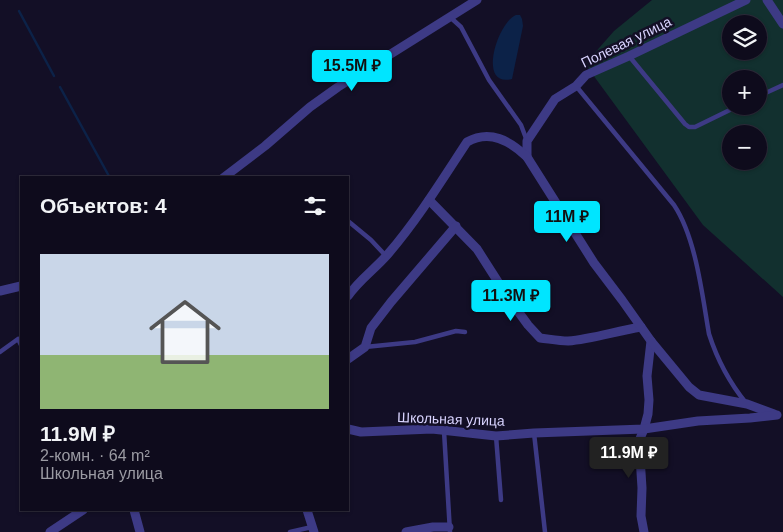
<!DOCTYPE html>
<html lang="ru">
<head>
<meta charset="utf-8">
<style>
  body { margin:0; font-family:Helvetica,sans-serif; background:#1c1929; color:#f1f3f6; height:100vh; display:flex; flex-direction:column; font-size:19px; white-space:nowrap }
  * { box-sizing:border-box; margin:0 }
  p { font-size:16px; color:#9b9ba3 }
  .icon { flex:none; width:28px; height:28px; fill:none; stroke:currentColor; stroke-width:2; stroke-linecap:round; stroke-linejoin:round }
  .map { position:relative; flex:1; overflow:hidden }
  .details { position:absolute; left:20px; top:176px; width:329px; height:335px; display:flex; flex-direction:column; background:#0e0b1c; border-radius:0px; box-shadow:0 1px 4px #0004,0 0 0 1px #2e2b3b }
  .details>* { flex:none }
  .controls { position:absolute; left:722px; top:15px; display:grid; gap:10px }
  .controls a { display:grid; place-items:center; width:45px; height:45px; border-radius:50%; background:#0e0b1c; box-shadow:0 1px 4px #0004,0 0 0 1px #2e2b3b; font-size:25px }
  .price { position:absolute; translate:-50% -42px; padding:0 11px; border-radius:5px; background:#00e5ff; color:#111; font-size:16px; line-height:32px; filter:drop-shadow(0 1px 2px #0008) }
  .price::after { content:''; position:absolute; left:50%; top:30px; width:15px; height:11px; margin-left:-8px; background:inherit; clip-path:polygon(0 0,100% 0,50% 100%) }
  .price.current { background:#222; color:#fff }
  ul { padding:0; list-style:none }
  li { display:grid; align-content:center; gap:10px; height:265px; padding:0 20px }
  li+li { border-top:1px solid #2e2b3b }
  li span { display:grid; place-items:center; height:155px; border-radius:0px; color:#555 }
  li>.icon { margin-inline-start:auto }
  span .icon { width:90px; height:90px; fill:#fffc; stroke-width:1 }
  li b { font-size:21px }
  h2 { display:flex; justify-content:space-between; align-items:center; height:60px; padding:0 20px; font-size:21px }
  .map>svg:first-child { display:block }
  .green { fill:#12302f; fill-rule:evenodd }
  .water { fill:#0c2248 }
  .lines { fill:none; stroke-linecap:round; stroke-linejoin:round }
  .stream { stroke:#0c2248; stroke-width:2.5 }
  .service { stroke:#3d3a85; stroke-width:4.5 }
  .minor { stroke:#3d3a85; stroke-width:9 }
  .labels { text-anchor:middle; dominant-baseline:central; stroke-width:5; stroke-linejoin:round; paint-order:stroke }
  .street-label { font-size:14px; fill:#d9d4ff; stroke:#130f26 }
</style>
</head>
<body>
<div class="map">
<svg width="783" height="532" viewBox="0 0 783 532">
  <rect width="100%" height="100%" fill="#130f26"/>
  <path class="green" d="M652,0H783V297L703,225L585,64L614,31ZM731,24H759V51H731ZM731,79H759V106H731ZM731,134H759V161H731Z"/>
  <path class="water" d="M516,15H520L522,19L523,26L512,79C477,88 497,23 516,15Z"/>
  <g class="lines">
    <g class="stream">
      <polyline points="19,11 54,76"/>
      <polyline points="60,87 110,178"/>
    </g>
    <g class="service">
      <polyline points="450,17 461,27 489,80 521,125 527,141"/>
      <polyline points="629,56 685,124 689,127 695,127 738,106"/>
      <path d="M576,86L674,205C696,238 702,294 709,334C717,359 729,382 746,403"/>
      <polyline points="759,96 783,85"/>
      <polyline points="348,221 371,240 386,256"/>
      <polyline points="365,347 415,342 456,331 465,332"/>
      <polyline points="0,352 18,339 21,345"/>
      <polyline points="444,431 450,532"/>
      <polyline points="534,433 545,532"/>
      <polyline points="496,436 501,500"/>
      <polyline points="290,532 312,527"/>
    </g>
    <g class="minor">
      <polyline points="767,0 783,24"/>
      <polyline points="527,157 527,141 555,99 576,86 586,75 629,56 746,0"/>
      <polyline points="223,178 265,146 310,107 338,87 477,0"/>
      <path d="M429,200L477,249L509,299L528,325L540,338C549,339 559,341 568,341C592,339 616,331 641,327"/>
      <polyline points="0,291 21,286"/>
      <path d="M348,296C359,280 375,269 388,254C418,219 442,180 467,142C490,129 510,141 527,157L594,263L622,300L651,341L647,376L649,400L648,414L644,429L639,441L642,488L641,516L644,532"/>
      <polyline points="651,341 689,387 699,395 747,404 774,414"/>
      <polyline points="348,359 365,347 371,328 391,302 456,226"/>
      <polyline points="348,429 361,432 432,429 496,436 534,433 644,429 698,421 750,418 777,415"/>
      <polyline points="134,510 140,532"/>
      <polyline points="307,510 314,532"/>
      <polyline points="50,532 83,510"/>
      <polyline points="406,532 433,527 449,527"/>
    </g>
  </g>
  <g class="labels">
    <g class="street-label">
      <text transform="translate(626 42) rotate(-26)">Полевая улица</text>
      <text transform="translate(451 419) rotate(2)">Школьная улица</text>
    </g>
  </g>
</svg>
<div class="controls">
<a><svg class="icon" aria-label="layers" viewBox="0 0 24 24"><path d="M12 4l9 5-9 5-9-5zM3 14l9 5 9-5"/></svg></a>
<a>+</a>
<a>−</a>
</div>
<b class="price" style="left:352px;top:92px">15.5M ₽</b>
<b class="price" style="left:567px;top:243px">11M ₽</b>
<b class="price" style="left:511px;top:322px">11.3M ₽</b>
<b class="price current" style="left:629px;top:479px">11.9M ₽</b>
<section class="details">
<h2>Объектов: 4<svg class="icon" aria-label="filters" viewBox="0 0 24 24"><path d="M4 7h16M4 17h16"/><circle cx="9" cy="7" r="2"/><circle cx="15" cy="17" r="2"/></svg></h2>
<ul>
<li><span style="background:linear-gradient(#c9d6e8 65%,#8fb573 0)"><svg class="icon" aria-label="home" viewBox="0 0 24 24"><path d="M3 11l9-7 9 7M6 9v11h12V9"/></svg></span><div><b>11.9M ₽</b><p>2-комн. · 64 m²</p><p>Школьная улица</p></div></li>
</ul>
</section>
</div>
</body>
</html>
